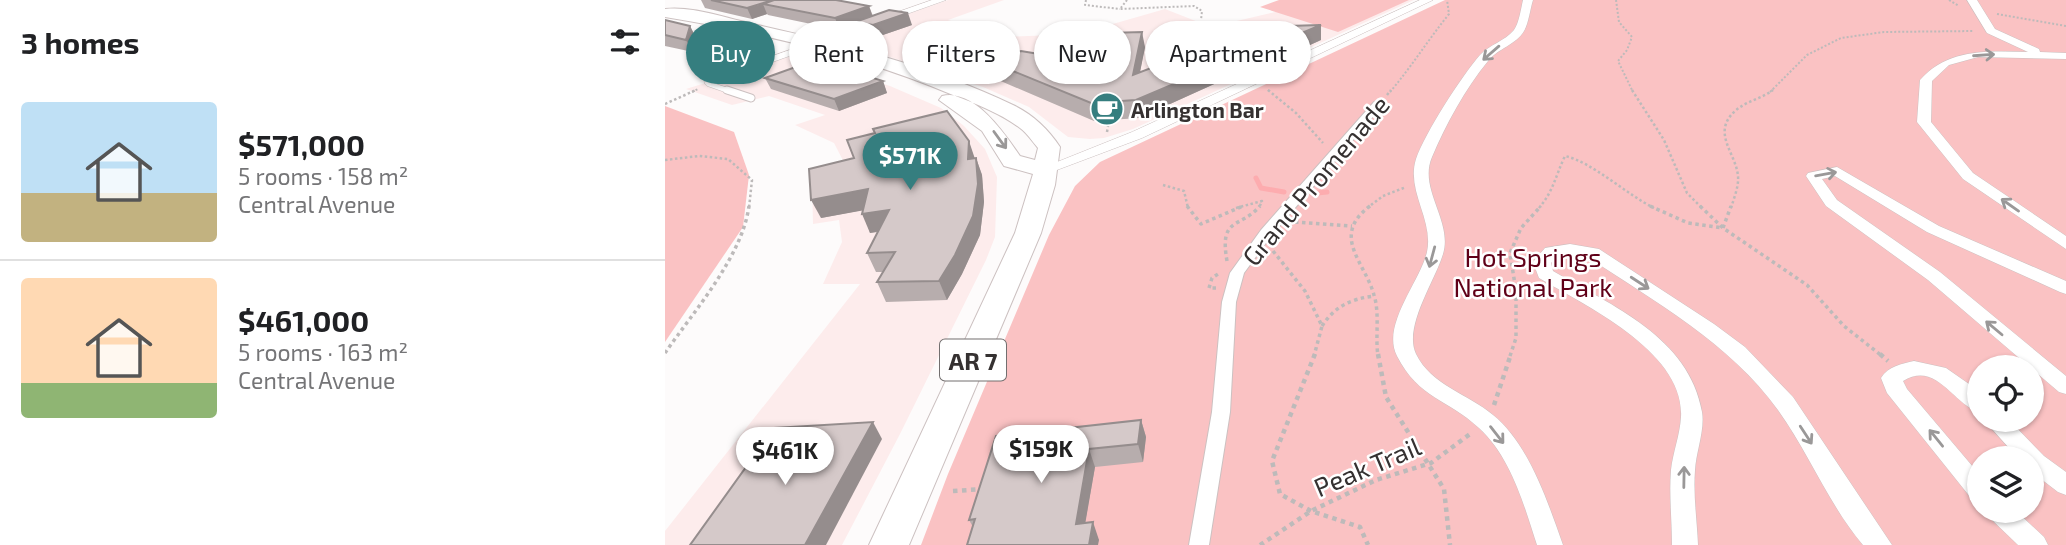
<!DOCTYPE html>
<html lang="en">
<head>
<meta charset="utf-8">
<style>
  body { margin:0; font-family:"Exo 2",sans-serif; background:#f2f2f2; color:#202124; height:100vh; display:flex; flex-direction:column; font-size:26px; white-space:nowrap }
  * { box-sizing:border-box; margin:0 }
  p { font-size:23px; color:#757577 }
  .icon { flex:none; width:38px; height:38px; fill:none; stroke:currentColor; stroke-width:2; stroke-linecap:round; stroke-linejoin:round }
  .map { position:relative; flex:1; overflow:hidden }
  .sheet { display:flex; flex-direction:column; background:#fff; width:665px }
  .sheet>* { flex:none }
  .banner { position:absolute; left:21px; top:21px; width:665px; height:63px; display:flex; gap:14px }
  .fabs { position:absolute; left:1302px; top:355px; display:grid; gap:14px }
  .fabs a { display:grid; place-items:center; width:77px; height:77px; border-radius:50%; background:#fff; box-shadow:0 2px 5px #0004; font-size:35px }
  .price { position:absolute; translate:-50% -60px; padding:0 16px; border-radius:24px; background:#fff; color:#222; font-size:23px; line-height:46px; filter:drop-shadow(0 2px 4px #0008) }
  .price::after { content:''; position:absolute; left:50%; top:42px; width:21px; height:16px; margin-left:-10px; background:inherit; clip-path:polygon(0 0,100% 0,50% 100%) }
  .price.on { background:#357e7f; color:#fff }
  ul { padding:0; list-style:none }
  li { display:flex; align-items:center; gap:21px; height:175px; padding:0 21px }
  li+li { border-top:2px solid #e0e0e0 }
  li span { display:grid; place-items:center; flex:none; width:196px; height:140px; border-radius:7px; color:#555 }
  li>.icon { margin-inline-start:auto }
  span .icon { width:84px; height:84px; fill:#fffc; stroke-width:1 }
  li b { font-size:30px }
  h2 { display:flex; justify-content:space-between; align-items:center; height:84px; padding:0 21px; font-size:30px }
  .chip { padding:0 24px; border-radius:32px; background:#fff; box-shadow:0 2px 5px #0004; font-size:24px; line-height:63px }
  .chip.on { background:#357e7f; color:#fff }
  main { display:flex; flex:1; min-height:0 }
  .map>svg:first-child { display:block }
  .built { fill:#fdecec }
  .green { fill:#fac2c3; fill-rule:evenodd }
  .lines { fill:none; stroke-linecap:round; stroke-linejoin:round }
  .stream { stroke:#fdacaf; stroke-width:5 }
  .service-far1-casing { stroke:#ccc1c1; stroke-width:6 }
  .service-casing { stroke:#ccc1c1; stroke-width:9 }
  .pedestrian-casing { stroke:#ccc1c1; stroke-width:2 }
  .minor-casing { stroke:#ccc1c1; stroke-width:1 }
  .primary-casing { stroke:#ccc1c1; stroke-width:2 }
  .path-far3 { stroke:#bdbaba; stroke-width:2; stroke-dasharray:2 2; stroke-linecap:butt }
  .path-far2 { stroke:#bdbaba; stroke-width:2.5; stroke-dasharray:2.5 2.5; stroke-linecap:butt }
  .path-far1 { stroke:#bdbaba; stroke-width:3.5; stroke-dasharray:3.5 3.5; stroke-linecap:butt }
  .path { stroke:#bdbaba; stroke-width:4.5; stroke-dasharray:4.5 4.5; stroke-linecap:butt }
  .service-far1 { stroke:#fff; stroke-width:5 }
  .service { stroke:#fff; stroke-width:7 }
  .pedestrian { fill:#fff; fill-rule:evenodd }
  .minor { fill:#fff; fill-rule:evenodd }
  .primary { fill:#fff; fill-rule:evenodd }
  .wall { fill:#b7adad }
  .shaded-wall { fill:#958d8d }
  .building { fill:#d5c9c9; stroke:#958d8d; stroke-width:2 }
  .oneway { stroke:#9a9898 }
  .labels { text-anchor:middle; dominant-baseline:central; stroke-width:5; stroke-linejoin:round; paint-order:stroke }
  .far-poi-label { font-size:21px; font-weight:bold; fill:#353131; stroke:#fff; text-anchor:start }
  .shield { fill:#fff; stroke:#726f6f; stroke-width:2 }
  .shield-label { font-size:24px; font-weight:bold; fill:#353131 }
  .street-label { font-size:26px; fill:#353131; stroke:#fff }
  .park-label { font-size:26px; fill:#600018; stroke:#fff }
</style>
</head>
<body>
<main>
<section class="sheet">
<h2>3 homes<svg class="icon" aria-label="filters" viewBox="0 0 24 24"><path d="M4 7h16M4 17h16"/><circle cx="9" cy="7" r="2"/><circle cx="15" cy="17" r="2"/></svg></h2>
<ul>
<li><span style="background:linear-gradient(#bfe0f5 65%,#c2b280 0)"><svg class="icon" aria-label="home" viewBox="0 0 24 24"><path d="M3 11l9-7 9 7M6 9v11h12V9"/></svg></span><div><b>$571,000</b><p>5 rooms · 158 m²</p><p>Central Avenue</p></div></li>
<li><span style="background:linear-gradient(#ffd9b3 75%,#8fb573 0)"><svg class="icon" aria-label="home" viewBox="0 0 24 24"><path d="M3 11l9-7 9 7M6 9v11h12V9"/></svg></span><div><b>$461,000</b><p>5 rooms · 163 m²</p><p>Central Avenue</p></div></li>
</ul>
</section>
<div class="map">
<svg width="1401" height="545" viewBox="0 0 1401 545">
  <rect width="100%" height="100%" fill="#fdfbfb"/>
  <g class="built">
    <polygon points="283,0 339,0 283,20 335,37 413,34 500,9 546,27 619,10 644,0 749,0 468,129 439,138 425,139 403,137 364,107 318,87 169,39"/>
    <polygon points="130,55 225,86 276,108 299,126 320,149 332,177 330,237 321,260 235,434 177,545 0,545 0,531 195,284 158,284 177,242 174,220 148,224 147,182 184,172 169,143 130,125 160,115 104,96 67,105 21,89"/>
  </g>
  <g class="green">
    <polygon points="614,0 744,0 673,32 595,7"/>
    <path d="M780,0H1401V545H256L283,474L384,235L410,186L435,162ZM1314,368H1367V420H1314ZM1314,458H1367V511H1314Z"/>
    <polygon points="0,106 69,132 84,175 78,227 0,342"/>
  </g>
  <g class="lines">
    <g class="stream">
      <polyline points="591,178 596,188 619,192"/>
      <polyline points="652,193 662,192"/>
    </g>
    <defs>
      <polyline id="service-far1" points="45,80 42,82 44,84 67,92"/>
      <polyline id="service" points="62,90 86,98"/>
      <polygon id="pedestrian" points="713,101 717,102 717,106 606,236 579,273 571,302 565,412 544,545 524,545 547,412 557,302 565,273 596,230 709,102"/>
      <g id="minor">
        <polygon points="267,0 281,0 49,83 39,80"/>
        <polygon points="755,0 768,0 477,138 384,173 379,174 372,170 467,132"/>
        <path d="M858,0H868C865,9 864,22 859,31C852,44 832,49 823,61C800,89 781,124 767,157C753,189 788,221 778,254C770,281 738,327 751,354C766,385 803,394 828,415C864,444 883,503 898,545H872C859,505 846,457 814,428C783,399 754,399 732,356C716,325 755,282 762,252C769,220 741,191 751,159C760,133 796,77 815,55C824,45 840,41 849,30C854,23 856,9 858,0Z"/>
        <path d="M1302,0H1312L1330,29L1374,49L1375,52L1401,53V59L1313,57L1284,65L1267,81L1266,122L1308,173L1401,236V249L1298,179L1252,122L1255,80C1283,48 1323,51 1363,52L1322,33Z"/>
        <polygon points="1172,167 1274,226 1401,281 1401,294 1395,292 1262,232 1170,176 1157,179 1172,200 1275,272 1401,376 1401,394 1394,392 1263,280 1161,206 1141,176 1143,173"/>
        <path d="M905,244L934,249L1049,324L1080,347L1128,397L1227,545H1198C1164,505 1144,453 1113,410C1065,343 990,302 923,257C909,255 896,251 886,263L888,271C947,306 1024,337 1037,412C1040,430 1031,452 1030,470C1028,495 1032,520 1033,545H1007C1007,520 1004,495 1006,470C1008,452 1015,435 1016,417C1020,352 921,306 874,278L868,262L880,248Z"/>
        <path d="M1249,361L1281,368L1314,391V412C1288,404 1271,360 1238,381L1242,389L1314,474V501L1306,498L1222,393L1216,378C1223,366 1237,364 1249,361Z"/>
        <polygon points="1319,420 1344,420 1379,456 1401,472 1401,495 1393,492 1367,472 1367,458 1353,458"/>
        <polygon points="1322,511 1351,511 1379,537 1383,545 1353,545 1325,518"/>
      </g>
      <path id="primary" d="M0,9C27,6 57,17 84,23C173,43 265,65 348,105C367,114 383,129 395,147L390,185L376,233L244,545H204L350,233L368,174L339,166L317,131L274,100L277,96C309,88 340,134 355,156L370,160L373,148C367,141 362,133 355,128C335,113 311,104 288,95C196,56 98,33 0,17Z"/>
    </defs>
    <use href="#service-far1" class="service-far1-casing"/>
    <use href="#service" class="service-casing"/>
    <use href="#pedestrian" class="pedestrian-casing"/>
    <use href="#minor" class="minor-casing"/>
    <use href="#primary" class="primary-casing"/>
    <g class="path-far3">
      <polyline points="421,0 420,5 455,9"/>
      <polyline points="462,0 455,9 529,6 537,11 536,20"/>
      <polyline points="951,0 954,22 967,37 962,50 953,61 968,92"/>
      <polyline points="1284,0 1294,6"/>
      <polyline points="1332,14 1401,26"/>
      <polyline points="603,90 605,92"/>
      <polyline points="27,92 33,89"/>
      <path d="M725,92C747,66 763,40 784,14L782,0"/>
      <polyline points="1105,92 1142,55 1176,38 1219,32 1309,31"/>
    </g>
    <g class="path-far2">
      <polyline points="603,90 631,113 658,143"/>
      <polyline points="967,90 999,140 1022,193 1037,208"/>
      <polyline points="722,95 726,90"/>
      <polyline points="0,104 31,90"/>
      <polyline points="442,132 444,120"/>
      <polyline points="0,160 34,156 63,159 87,180 84,208"/>
      <polyline points="498,185 519,191 523,208"/>
      <polyline points="571,208 597,201 594,208"/>
      <polyline points="702,208 718,196 741,187"/>
      <path d="M874,208C889,190 890,177 900,156C927,162 961,194 989,208"/>
      <path d="M1066,208C1069,198 1074,186 1073,176C1071,153 1046,133 1070,111C1081,101 1096,99 1108,90"/>
    </g>
    <g class="path-far1">
      <polyline points="522,206 536,224 578,206"/>
      <path d="M705,206C665,236 700,262 709,295C715,314 710,337 713,356"/>
      <polyline points="985,206 1023,223 1058,228 1066,206"/>
      <polyline points="1035,206 1058,228 1142,285 1179,326 1217,356"/>
      <polyline points="630,222 687,226"/>
      <polyline points="608,251 640,291 657,326 649,356"/>
      <path d="M562,261C554,216 575,229 595,206"/>
      <polyline points="551,288 544,288 547,278 553,274"/>
      <path d="M657,326C670,306 686,299 709,296"/>
      <path d="M0,353C29,311 77,257 84,206"/>
      <polyline points="845,356 851,338 851,291 845,253 856,228 876,206"/>
    </g>
    <g class="path">
      <polyline points="650,354 607,461 615,494 646,511 695,527 703,545"/>
      <polyline points="713,354 721,397 779,489 785,545"/>
      <polyline points="1215,354 1223,361"/>
      <polyline points="829,405 846,354"/>
      <polyline points="288,491 319,489"/>
      <polyline points="595,545 646,511 711,480 766,463 805,434"/>
    </g>
    <use href="#service-far1" class="service-far1"/>
    <use href="#service" class="service"/>
    <use href="#pedestrian" class="pedestrian"/>
    <use href="#minor" class="minor"/>
    <use href="#primary" class="primary"/>
  </g>
  <g class="wall">
    <polygon points="36,0 171,0 204,6 208,16 247,25 212,37 195,34 191,24 175,30 103,15 102,14 87,19 40,8"/>
    <polygon points="0,20 25,26 31,38 28,52 0,46"/>
    <polygon points="656,40 583,73 578,71 474,118 429,121 331,79 326,62 424,72 480,47 475,72"/>
    <polygon points="100,78 218,81 222,93 174,111 106,89"/>
    <polygon points="189,158 311,158 317,175 319,202 315,235 297,274 282,300 221,302 212,282 218,272 211,272 202,253 213,232 205,233 198,210 156,218"/>
    <polygon points="476,420 481,437 478,462 430,467 420,523 434,540 308,527 304,520 331,436"/>
  </g>
  <g class="shaded-wall">
    <polygon points="98,4 102,14 87,19 82,8"/>
    <polygon points="204,6 208,18 190,22 191,24 175,30 170,18"/>
    <polygon points="243,13 247,25 212,37 208,25"/>
    <polygon points="656,25 656,40 583,73 582,56"/>
    <polygon points="25,26 31,38 28,52 21,40"/>
    <polygon points="477,32 480,47 471,92 468,75"/>
    <polygon points="577,55 578,71 474,118 471,100"/>
    <polygon points="218,81 222,93 174,111 169,99"/>
    <polygon points="304,141 310,159 303,159"/>
    <polygon points="311,158 317,175 319,202 315,235 297,274 282,300 274,281"/>
    <polygon points="203,189 211,208 156,218 146,200"/>
    <polygon points="224,210 232,228 205,233 197,214"/>
    <polygon points="476,420 481,437 478,462 473,444"/>
    <polygon points="208,422 217,439 161,545 140,545"/>
    <polygon points="424,449 430,467 417,542 411,524"/>
    <polygon points="428,522 434,540 433,545 424,545"/>
  </g>
  <g class="building">
    <polygon points="46,0 108,0 82,8"/>
    <polygon points="109,0 171,0 204,6 170,18 98,4"/>
    <polygon points="224,10 243,13 208,25 190,22"/>
    <polygon points="0,20 25,26 21,40 0,35"/>
    <polygon points="656,25 582,56 577,55 471,100 426,103 326,62 356,51 374,54 424,72 443,33 477,32 468,75 593,27"/>
    <polygon points="150,60 218,81 169,99 100,78"/>
    <polygon points="282,111 304,141 303,159 311,158 313,184 308,216 290,255 274,281 212,282 230,252 202,253 224,210 197,214 203,189 146,200 144,169 189,158 182,140 210,133 208,129"/>
    <polygon points="476,420 473,444 424,449 411,524 428,522 424,545 302,545 310,519 304,520 331,436"/>
    <polygon points="208,422 140,545 25,545 109,428"/>
  </g>
  <defs><path id="oneway-shaft" d="M-6 0H5M1.5-3L5.5 0L1.5 3" fill="none" stroke-width="1.6" stroke-linecap="round" stroke-linejoin="round" transform="scale(1.75)"/></defs>
  <g class="oneway">
    <use href="#oneway-shaft" transform="translate(826 53) rotate(139)"/>
    <use href="#oneway-shaft" transform="translate(1319 55) rotate(-4)"/>
    <use href="#oneway-shaft" transform="translate(335 140) rotate(54)"/>
    <use href="#oneway-shaft" transform="translate(1161 174) rotate(-10)"/>
    <use href="#oneway-shaft" transform="translate(1345 205) rotate(-145)"/>
    <use href="#oneway-shaft" transform="translate(767 257) rotate(105)"/>
    <use href="#oneway-shaft" transform="translate(975 283) rotate(33)"/>
    <use href="#oneway-shaft" transform="translate(1329 328) rotate(-140)"/>
    <use href="#oneway-shaft" transform="translate(832 435) rotate(52)"/>
    <use href="#oneway-shaft" transform="translate(1141 435) rotate(57)"/>
    <use href="#oneway-shaft" transform="translate(1271 438) rotate(-129)"/>
    <use href="#oneway-shaft" transform="translate(1019 477) rotate(-89)"/>
  </g>
  <defs>
    <symbol id="cafe-disc" viewBox="-11 -11 22 22"><circle r="9.5" fill="#357e7f" stroke="#fff"/><path d="M-5.5-4.5H6V0H3Q3 3.5 0 3.5H-2.5Q-5.5 3.5-5.5 0ZM3-3.2v2h1.7v-2ZM-6 4.5H4V6H-6Z" fill="#fff"/></symbol>
  </defs>
  <g fill-rule="evenodd">
    <use href="#cafe-disc" x="423" y="90" width="38" height="38"/>
  </g>
  <g class="labels">
    <g class="far-poi-label">
      <text x="466" y="109">Arlington Bar</text>
    </g>
    <rect class="shield" x="275" y="339.5" width="66" height="41" rx="5"/>
    <g class="shield-label">
      <text x="308" y="360">AR 7</text>
    </g>
    <g class="street-label">
      <text transform="translate(650 180) rotate(-50)">Grand Promenade</text>
      <text transform="translate(702 466) rotate(-23)">Peak Trail</text>
    </g>
    <g class="park-label">
      <text x="868" y="256">Hot Springs<tspan x="868" dy="30">National Park</tspan></text>
    </g>
  </g>
</svg>
<div class="fabs">
<a><svg class="icon" aria-label="locate" viewBox="0 0 24 24"><circle cx="12" cy="12" r="6"/><path d="M12 2v4M12 18v4M2 12h4M18 12h4"/></svg></a>
<a><svg class="icon" aria-label="layers" viewBox="0 0 24 24"><path d="M12 4l9 5-9 5-9-5zM3 14l9 5 9-5"/></svg></a>
</div>
<b class="price on" style="left:245px;top:192px">$571K</b>
<b class="price" style="left:376px;top:485px">$159K</b>
<b class="price" style="left:120px;top:487px">$461K</b>
<div class="banner">
<a class="chip on">Buy</a>
<a class="chip">Rent</a>
<a class="chip">Filters</a>
<a class="chip">New</a>
<a class="chip">Apartment</a>
</div>
</div>
</main>
</body>
</html>
